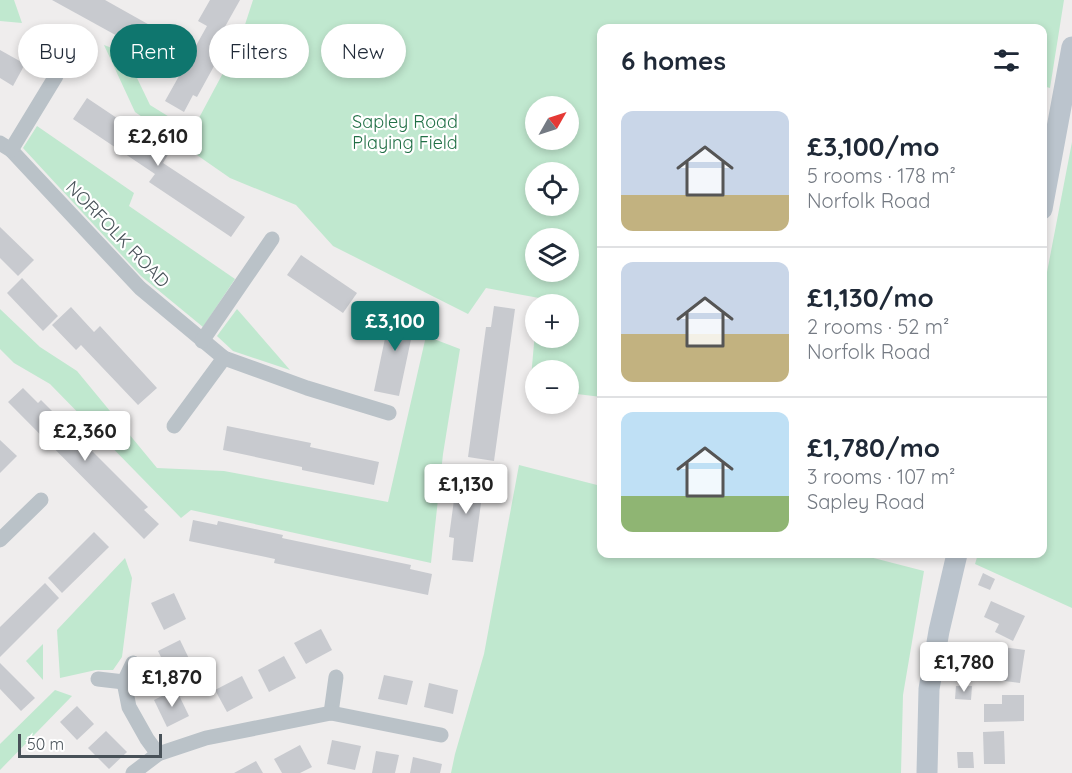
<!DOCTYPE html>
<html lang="en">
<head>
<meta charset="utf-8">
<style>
  body { margin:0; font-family:Quicksand,sans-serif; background:#f6f6f7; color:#1f2937; height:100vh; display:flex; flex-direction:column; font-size:22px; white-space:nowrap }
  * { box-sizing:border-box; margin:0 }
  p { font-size:20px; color:#747a83 }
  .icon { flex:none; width:33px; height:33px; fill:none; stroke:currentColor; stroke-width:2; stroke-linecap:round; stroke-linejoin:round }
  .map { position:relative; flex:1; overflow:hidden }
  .side { position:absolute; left:597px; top:24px; width:450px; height:534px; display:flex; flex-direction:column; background:#fff; border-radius:12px; box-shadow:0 3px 9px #0003 }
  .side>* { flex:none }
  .banner { position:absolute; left:18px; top:24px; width:489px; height:54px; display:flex; gap:12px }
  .needle { width:39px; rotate:51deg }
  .tools { position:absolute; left:525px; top:96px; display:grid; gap:12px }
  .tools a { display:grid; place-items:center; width:54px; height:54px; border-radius:50%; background:#fff; box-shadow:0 3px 9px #0003; font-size:30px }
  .scale { position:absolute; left:18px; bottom:15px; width:144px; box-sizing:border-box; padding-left:6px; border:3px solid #485158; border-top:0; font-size:16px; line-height:21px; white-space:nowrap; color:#485158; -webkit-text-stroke:4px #fff; paint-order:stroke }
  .price { position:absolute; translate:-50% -51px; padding:0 14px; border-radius:6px; background:#fff; color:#222; font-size:20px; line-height:39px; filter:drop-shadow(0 2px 3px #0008) }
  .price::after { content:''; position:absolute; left:50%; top:36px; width:18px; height:14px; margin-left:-9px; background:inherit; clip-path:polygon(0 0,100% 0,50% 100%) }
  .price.current { background:#0f766e; color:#fff }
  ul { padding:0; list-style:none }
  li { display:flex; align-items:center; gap:18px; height:150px; padding:0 24px }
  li+li { border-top:2px solid #e0e1e3 }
  li span { display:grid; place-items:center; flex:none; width:168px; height:120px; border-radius:12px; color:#555 }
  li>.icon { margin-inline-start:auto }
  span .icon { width:72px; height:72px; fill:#fffc; stroke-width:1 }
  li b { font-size:26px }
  h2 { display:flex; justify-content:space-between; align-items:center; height:72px; padding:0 24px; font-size:26px }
  .pill { padding:0 21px; border-radius:27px; background:#fff; box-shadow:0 3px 9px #0003; font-size:21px; line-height:54px }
  .pill.current { background:#0f766e; color:#fff }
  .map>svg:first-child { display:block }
  .green { fill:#c0e8cf; fill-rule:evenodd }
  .building { fill:#c8cacf }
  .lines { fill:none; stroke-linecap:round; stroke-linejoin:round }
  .street { stroke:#bac2c8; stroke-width:15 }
  .secondary { stroke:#bbc4cd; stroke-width:21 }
  .labels { text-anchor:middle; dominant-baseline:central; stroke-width:4.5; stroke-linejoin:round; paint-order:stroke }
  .park-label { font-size:18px; fill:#227047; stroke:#fff }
  .street-label { font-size:18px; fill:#485158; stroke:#fff }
</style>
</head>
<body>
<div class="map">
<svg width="1072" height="773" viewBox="0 0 1072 773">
  <rect width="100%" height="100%" fill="#efeded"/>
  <g class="green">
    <polygon points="0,0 14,0 22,23 0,21"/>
    <path d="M253,0H1064L1050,88L1043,86L1042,28H602L601,397L569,393L568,370H536L535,390L530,389L535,332L536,338H568V304H538L539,298L486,288L468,314L333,246L296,205L230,178L135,112L104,45L125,53L150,105L192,131L239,43ZM536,106H568V140H536ZM536,172H568V206H536ZM536,238H568V272H536Z"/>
    <polygon points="37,126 134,193 129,206 235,279 203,327 141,276 23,148"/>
    <polygon points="1072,142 1072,608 975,564 978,554 1042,554 1043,293"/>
    <polygon points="0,309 40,347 77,371 157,468 224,471 388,502 426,336 460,349 443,454 431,563 191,510 181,518 50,384 14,363 0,349"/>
    <polygon points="237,309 290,370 233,351 217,336"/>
    <polygon points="519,465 601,486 602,554 858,554 924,571 903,695 901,773 451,773 455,754 484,654"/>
    <polygon points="125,558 132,578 122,657 113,670 96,670 60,678 57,630"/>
    <polygon points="43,644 43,680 26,661"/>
    <polygon points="55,690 72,696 0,770 0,744"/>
  </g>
  <g class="building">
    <polygon points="52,0 105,0 162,32 150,54"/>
    <polygon points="210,0 240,0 222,32 230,37 197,97 193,95 184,112 165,101 207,26 198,21"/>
    <polygon points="0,50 25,64 13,86 0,78"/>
    <polygon points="87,98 169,153 163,163 245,217 231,237 149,182 155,174 73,119"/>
    <polygon points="0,227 34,260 18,276 0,258"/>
    <polygon points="301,255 357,293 343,313 287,275"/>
    <polygon points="22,278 58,316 43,331 7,293"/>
    <polygon points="392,305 413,309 408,329 413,330 399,396 374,391"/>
    <polygon points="494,306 515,309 494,461 468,457 486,327 491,327"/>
    <polygon points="71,307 94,332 100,326 157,388 138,405 81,345 76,350 52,325"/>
    <polygon points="23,388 38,403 41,400 148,507 144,510 159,524 144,539 8,402"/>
    <polygon points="227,426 311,443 310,447 379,462 374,485 302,470 302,467 223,450"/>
    <polygon points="0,440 17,456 0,473"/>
    <polygon points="458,470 485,474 473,562 452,560 454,538 449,537"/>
    <polygon points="193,520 217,525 218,521 283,535 282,538 411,565 410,569 432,574 428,595 274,563 275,559 189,541"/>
    <polygon points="94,532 109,547 62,593 48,578"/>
    <polygon points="983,573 995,579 990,590 978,585"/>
    <polygon points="45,583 59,598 0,657 0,627"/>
    <polygon points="174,593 186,619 164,630 151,603"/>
    <polygon points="991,601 1025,616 1013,641 995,632 999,624 984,617"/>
    <polygon points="321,629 332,650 306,664 294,643"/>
    <polygon points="180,640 193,667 171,677 158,651"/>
    <polygon points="1002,647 1025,650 1020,683 997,680"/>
    <polygon points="284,656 296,678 269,692 258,670"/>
    <polygon points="959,661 974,664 971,679 956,676"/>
    <polygon points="0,663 35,698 21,711 0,689"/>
    <polygon points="384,675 413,681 407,705 378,699"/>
    <polygon points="242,676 253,698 227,712 215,690"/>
    <polygon points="429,683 458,690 453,714 424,707"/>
    <polygon points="956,686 972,686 971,700 955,699"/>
    <polygon points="176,689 189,716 167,727 154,700"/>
    <polygon points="1002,695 1024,695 1024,721 984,722 984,704 1002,704"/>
    <polygon points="77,706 94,724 77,740 60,722"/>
    <polygon points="106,731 127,752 109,769 88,748"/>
    <polygon points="1004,731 1005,764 984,764 983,732"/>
    <polygon points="332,740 361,746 355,770 327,764"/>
    <polygon points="300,745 312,767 300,773 282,773 274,759"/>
    <polygon points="376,751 399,755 395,773 372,773"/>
    <polygon points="957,752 973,752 974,768 958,768"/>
    <polygon points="413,757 442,764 440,773 410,773"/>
    <polygon points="256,761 263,773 234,773"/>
  </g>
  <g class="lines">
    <g class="street">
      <polyline points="0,143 11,150 140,288 224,358 307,388 389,413"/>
      <polyline points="11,150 56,76"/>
      <polyline points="202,341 272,239"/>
      <polyline points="174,426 224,358"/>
      <polyline points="0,540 41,500"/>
      <polyline points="98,679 124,682 133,663"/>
      <polyline points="124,682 129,707 147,739 158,754"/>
      <polyline points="331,713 336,677"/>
      <polyline points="133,773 158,754 206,738 331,713 441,735"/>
    </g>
    <g class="secondary">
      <polyline points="1042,209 1072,47"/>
      <polyline points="927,773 929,689 939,631 957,554"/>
    </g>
  </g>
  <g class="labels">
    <g class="park-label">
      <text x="405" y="121">Sapley Road<tspan x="405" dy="21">Playing Field</tspan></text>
    </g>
    <g class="street-label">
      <text transform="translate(118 234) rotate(46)">NORFOLK ROAD</text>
    </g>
  </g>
</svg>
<div class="tools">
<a><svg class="needle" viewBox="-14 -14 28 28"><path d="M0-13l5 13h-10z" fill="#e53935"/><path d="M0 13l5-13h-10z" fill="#747a83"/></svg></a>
<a><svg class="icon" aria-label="locate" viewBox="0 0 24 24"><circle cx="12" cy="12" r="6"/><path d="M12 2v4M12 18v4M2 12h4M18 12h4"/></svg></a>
<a><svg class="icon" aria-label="layers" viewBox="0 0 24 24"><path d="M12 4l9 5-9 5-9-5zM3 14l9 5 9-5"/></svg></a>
<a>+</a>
<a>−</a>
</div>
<div class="scale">50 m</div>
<b class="price" style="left:158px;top:167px">£2,610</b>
<b class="price current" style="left:395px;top:352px">£3,100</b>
<b class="price" style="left:85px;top:462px">£2,360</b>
<b class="price" style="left:466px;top:515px">£1,130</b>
<b class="price" style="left:964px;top:693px">£1,780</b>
<b class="price" style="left:172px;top:708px">£1,870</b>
<div class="banner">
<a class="pill">Buy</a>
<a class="pill current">Rent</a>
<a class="pill">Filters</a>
<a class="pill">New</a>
</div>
<section class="side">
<h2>6 homes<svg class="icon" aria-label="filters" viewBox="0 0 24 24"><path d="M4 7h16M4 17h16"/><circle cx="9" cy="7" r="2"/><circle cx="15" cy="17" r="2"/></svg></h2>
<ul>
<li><span style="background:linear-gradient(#c9d6e8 70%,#c2b280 0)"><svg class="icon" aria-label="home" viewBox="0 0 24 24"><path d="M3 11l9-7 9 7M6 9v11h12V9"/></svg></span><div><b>£3,100/mo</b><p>5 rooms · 178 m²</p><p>Norfolk Road</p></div></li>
<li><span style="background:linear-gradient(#c9d6e8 60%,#c2b280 0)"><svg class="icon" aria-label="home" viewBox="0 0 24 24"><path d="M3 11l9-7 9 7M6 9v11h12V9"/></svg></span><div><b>£1,130/mo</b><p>2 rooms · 52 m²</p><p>Norfolk Road</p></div></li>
<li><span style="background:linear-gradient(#bfe0f5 70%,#8fb573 0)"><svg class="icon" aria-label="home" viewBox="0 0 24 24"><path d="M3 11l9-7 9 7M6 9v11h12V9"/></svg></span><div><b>£1,780/mo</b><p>3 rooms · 107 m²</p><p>Sapley Road</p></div></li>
</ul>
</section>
</div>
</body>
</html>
